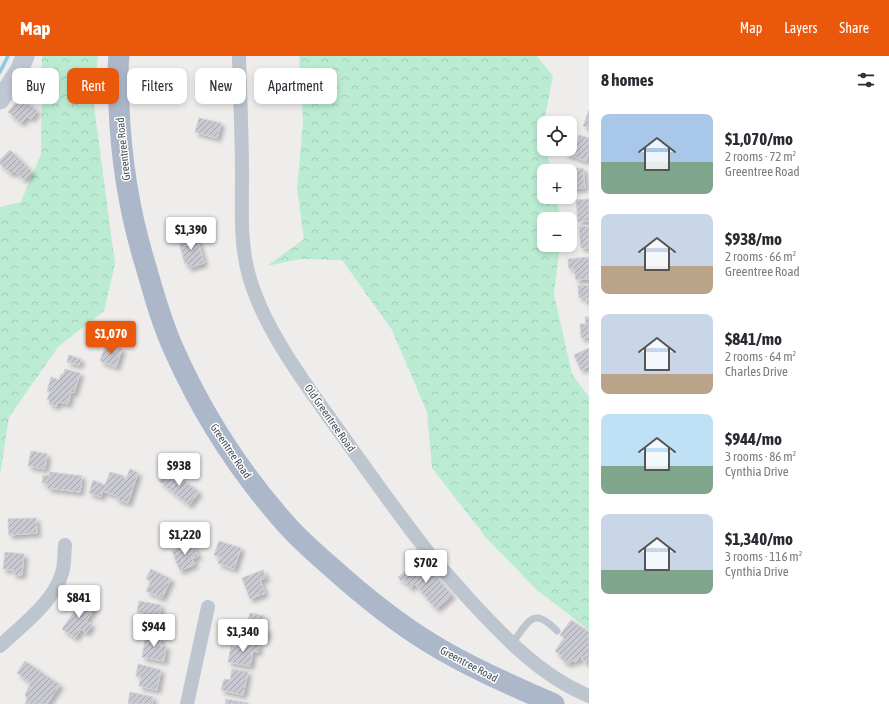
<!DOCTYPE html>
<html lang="en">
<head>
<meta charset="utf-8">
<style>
  body { margin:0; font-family:"Asap Condensed",sans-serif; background:#f7f7f7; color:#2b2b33; height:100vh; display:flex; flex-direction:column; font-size:15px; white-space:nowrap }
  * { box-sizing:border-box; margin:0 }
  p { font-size:13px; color:#7c7c81 }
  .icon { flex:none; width:22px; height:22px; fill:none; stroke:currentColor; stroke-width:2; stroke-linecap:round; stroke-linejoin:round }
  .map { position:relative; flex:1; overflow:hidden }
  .panel { display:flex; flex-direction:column; background:#fff; width:300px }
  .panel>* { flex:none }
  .hud { position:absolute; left:12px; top:12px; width:380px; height:36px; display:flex; gap:8px }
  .fabs { position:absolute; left:537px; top:60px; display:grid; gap:8px }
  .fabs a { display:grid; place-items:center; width:40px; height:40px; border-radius:8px; background:#fff; box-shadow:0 2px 6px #0003; font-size:20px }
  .price { position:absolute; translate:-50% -34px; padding:0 9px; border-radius:4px; background:#fff; color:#222; font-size:13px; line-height:26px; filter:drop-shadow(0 1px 2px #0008) }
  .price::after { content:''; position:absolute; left:50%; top:24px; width:12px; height:9px; margin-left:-6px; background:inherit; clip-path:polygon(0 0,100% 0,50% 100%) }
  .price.selected { background:#ea580c; color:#fff }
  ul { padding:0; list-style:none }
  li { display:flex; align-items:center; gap:12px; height:100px; padding:0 12px }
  li span { display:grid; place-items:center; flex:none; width:112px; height:80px; border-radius:8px; color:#555 }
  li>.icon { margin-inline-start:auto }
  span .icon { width:48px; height:48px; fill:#fffc; stroke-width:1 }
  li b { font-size:17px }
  h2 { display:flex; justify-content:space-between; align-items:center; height:48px; padding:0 12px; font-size:17px }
  .pill { padding:0 14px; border-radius:8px; background:#fff; box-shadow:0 2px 6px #0003; font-size:14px; line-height:36px }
  .pill.selected { background:#ea580c; color:#fff }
  header { display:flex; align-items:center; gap:24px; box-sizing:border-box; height:56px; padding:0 20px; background:#ea580c; color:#fff }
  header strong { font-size:19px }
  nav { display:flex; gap:22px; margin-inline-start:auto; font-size:14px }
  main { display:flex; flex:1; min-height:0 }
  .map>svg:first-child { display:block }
  .forest { fill:url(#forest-crowns) }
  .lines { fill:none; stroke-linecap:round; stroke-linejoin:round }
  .stream { stroke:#8acae7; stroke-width:3.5 }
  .building { fill:url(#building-hatch); stroke:#d0d2d8; filter:url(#shadow) }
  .service { stroke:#bdc5ce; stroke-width:7 }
  .minor { stroke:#bdc5ce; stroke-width:14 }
  .secondary { stroke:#bfc7d5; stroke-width:19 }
  .primary { stroke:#acb8ca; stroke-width:21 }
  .labels { text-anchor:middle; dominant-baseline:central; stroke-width:3; stroke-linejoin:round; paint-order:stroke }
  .street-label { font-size:11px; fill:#454d58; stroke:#fff }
</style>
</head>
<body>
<header>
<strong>Map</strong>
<nav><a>Map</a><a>Layers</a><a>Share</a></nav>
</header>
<main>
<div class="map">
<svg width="589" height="648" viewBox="0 0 589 648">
  <defs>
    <pattern id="forest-crowns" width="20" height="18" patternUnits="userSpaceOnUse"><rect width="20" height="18" fill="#bbecd3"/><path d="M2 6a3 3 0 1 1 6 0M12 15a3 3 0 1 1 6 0" fill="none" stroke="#a2ccb7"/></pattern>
    <pattern id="building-hatch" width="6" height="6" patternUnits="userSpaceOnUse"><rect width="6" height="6" fill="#c9cad1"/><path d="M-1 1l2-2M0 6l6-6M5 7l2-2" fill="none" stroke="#a5a6ac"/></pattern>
    <filter id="shadow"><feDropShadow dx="3.5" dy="3.5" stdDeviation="2" flood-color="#0004"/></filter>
  </defs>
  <rect width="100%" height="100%" fill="#efecec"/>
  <g class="forest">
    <polygon points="42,0 98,0 93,42 115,208 104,255 59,290 9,361 0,420 0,151 21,146 41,98"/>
    <polygon points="299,0 537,0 553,20 542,76 544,93 546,93 551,115 544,115 544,141 556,141 561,163 544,163 544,189 560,189 554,238 572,318 589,341 589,574 538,535 488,484 432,412 427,356 392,274 342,204 300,203 267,210 304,183 297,133 303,67"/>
  </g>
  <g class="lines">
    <polyline class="stream" points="0,16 8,0"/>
  </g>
  <g class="building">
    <polygon points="21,41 37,55 31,63 27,60 21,67 8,56"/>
    <polygon points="589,54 589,72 583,70"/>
    <polygon points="199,62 221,67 217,82 195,76"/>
    <polygon points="579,79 589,82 589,97 586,105 565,98 567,93 570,93 570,86 576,88"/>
    <polygon points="10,94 32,116 24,124 14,115 11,118 0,108 0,104"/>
    <polygon points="583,112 585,132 570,133 570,115 561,115 561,113"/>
    <polygon points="589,143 589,165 578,166 576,144"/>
    <polygon points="589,170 589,192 581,192 579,171"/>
    <polygon points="196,178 204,207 188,212 187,207 185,208 178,182"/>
    <polygon points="589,201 589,223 576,224 574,213 569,213 568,203"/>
    <polygon points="589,229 589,248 587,249 586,241 579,242 578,230"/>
    <polygon points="585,261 589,261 589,281 581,282 580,268 586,268"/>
    <polygon points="106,288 122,293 116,311 100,305"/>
    <polygon points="589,292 589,310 581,314 574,299"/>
    <polygon points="69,299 81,303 79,309 67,306"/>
    <polygon points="65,313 80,317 74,337 71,336 68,348 58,346 57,350 49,348 50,344 47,344 50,336 47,335 51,321 59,324 61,318 63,319"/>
    <polygon points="31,395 47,398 45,413 28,410"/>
    <polygon points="130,413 138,417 128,447 116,443 117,440 103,435 101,441 89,437 93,424 105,429 110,416 124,420 123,422 126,423"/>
    <polygon points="169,413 199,436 189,449 159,425"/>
    <polygon points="50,416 82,420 80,436 47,432 48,428 42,427 43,419 49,420"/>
    <polygon points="36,462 37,477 9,479 8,463"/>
    <polygon points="219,485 241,492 234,513 218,507 220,501 214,499"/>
    <polygon points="192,486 198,500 192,503 195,508 180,515 172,495"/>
    <polygon points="5,496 24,498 22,519 13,518 14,514 3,513"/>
    <polygon points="422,504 452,539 436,553 415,528 410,532 403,524 401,525 398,521 408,513 409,514"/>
    <polygon points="151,513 171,523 162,542 146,535 151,525 146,523"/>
    <polygon points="263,514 266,522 260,524 265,537 250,543 242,522"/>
    <polygon points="83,543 95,551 86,565 92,569 86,577 81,573 75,582 62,573"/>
    <polygon points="139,545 161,549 157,573 139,570 142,557 137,556"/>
    <polygon points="250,557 265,560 262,571 268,573 265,584 244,578"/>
    <polygon points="571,564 589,576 589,609 581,603 583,602 580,600 576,606 572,604 569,608 561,603 562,600 555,595 564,582 560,579"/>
    <polygon points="146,578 161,581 160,589 166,590 164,605 142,601"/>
    <polygon points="239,585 259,588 258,596 253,595 250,610 228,606 231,590 238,591"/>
    <polygon points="25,605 60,629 47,648 25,648 27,643 25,638 31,627 17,617"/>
    <polygon points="138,608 161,614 157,634 139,630 141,621 136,620"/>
    <polygon points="232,613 248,616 243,639 221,634 224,623 230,624"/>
    <polygon points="130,636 153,641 152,648 128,648"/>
    <polygon points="226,643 248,647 248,648 225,648"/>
  </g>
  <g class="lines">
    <path class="service" d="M512,588C528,566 533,549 557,575"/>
    <g class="minor">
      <path d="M239,0C240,40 242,80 242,120C242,152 240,185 248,216C262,272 309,333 342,379C371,420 400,461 431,500C443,514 455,527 467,541C502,579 540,620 589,640"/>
      <path d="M0,590C21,570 54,546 62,517C65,509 64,498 65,489"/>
      <polyline points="187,648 208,551"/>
    </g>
    <polyline class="secondary" points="0,44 20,13 25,0"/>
    <path class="primary" d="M119,0C117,17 118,34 119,50C121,105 130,159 146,211C154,239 162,268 174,294C202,357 239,415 285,467C298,482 315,497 330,510C361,538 394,565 430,587C469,611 511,629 554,648"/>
  </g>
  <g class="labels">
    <g class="street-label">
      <text transform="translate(123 93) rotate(-96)">Greentree Road</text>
      <text transform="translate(330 362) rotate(55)">Old Greentree Road</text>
      <text transform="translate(231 395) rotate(56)">Greentree Road</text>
      <text transform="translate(469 608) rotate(28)">Greentree Road</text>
    </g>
  </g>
</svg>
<div class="fabs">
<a><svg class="icon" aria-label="locate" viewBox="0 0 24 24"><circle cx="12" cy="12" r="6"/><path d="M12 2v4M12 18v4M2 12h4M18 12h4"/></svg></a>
<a>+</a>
<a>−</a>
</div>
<b class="price" style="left:191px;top:195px">$1,390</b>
<b class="price selected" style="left:111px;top:299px">$1,070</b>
<b class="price" style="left:179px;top:431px">$938</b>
<b class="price" style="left:185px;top:500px">$1,220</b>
<b class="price" style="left:426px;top:528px">$702</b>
<b class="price" style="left:79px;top:563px">$841</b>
<b class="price" style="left:154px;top:592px">$944</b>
<b class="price" style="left:243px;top:597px">$1,340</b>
<div class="hud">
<a class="pill">Buy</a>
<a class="pill selected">Rent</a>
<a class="pill">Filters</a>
<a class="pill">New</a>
<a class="pill">Apartment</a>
</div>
</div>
<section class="panel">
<h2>8 homes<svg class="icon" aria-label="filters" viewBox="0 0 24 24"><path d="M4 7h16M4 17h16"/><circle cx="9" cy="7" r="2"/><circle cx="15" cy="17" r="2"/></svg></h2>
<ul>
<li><span style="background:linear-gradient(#a9c7e8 60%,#7fa58c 0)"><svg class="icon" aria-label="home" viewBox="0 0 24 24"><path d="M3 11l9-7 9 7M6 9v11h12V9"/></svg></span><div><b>$1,070/mo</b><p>2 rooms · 72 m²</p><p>Greentree Road</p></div></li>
<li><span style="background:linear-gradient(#c9d6e8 65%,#b9a48a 0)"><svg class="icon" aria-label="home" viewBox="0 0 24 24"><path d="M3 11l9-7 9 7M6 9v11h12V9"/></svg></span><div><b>$938/mo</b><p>2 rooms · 66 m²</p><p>Greentree Road</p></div></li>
<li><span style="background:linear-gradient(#c9d6e8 75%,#b9a48a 0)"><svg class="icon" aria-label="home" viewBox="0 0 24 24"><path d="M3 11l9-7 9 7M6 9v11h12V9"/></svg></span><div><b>$841/mo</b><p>2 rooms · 64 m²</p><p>Charles Drive</p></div></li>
<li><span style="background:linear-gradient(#bfe0f5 65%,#7fa58c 0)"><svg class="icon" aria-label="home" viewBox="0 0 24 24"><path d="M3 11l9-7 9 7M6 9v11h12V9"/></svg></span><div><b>$944/mo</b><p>3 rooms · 86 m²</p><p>Cynthia Drive</p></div></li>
<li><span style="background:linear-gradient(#c9d6e8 70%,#7fa58c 0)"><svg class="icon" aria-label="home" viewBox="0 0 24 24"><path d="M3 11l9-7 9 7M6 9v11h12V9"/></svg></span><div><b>$1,340/mo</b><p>3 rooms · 116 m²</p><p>Cynthia Drive</p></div></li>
</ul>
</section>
</main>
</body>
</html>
